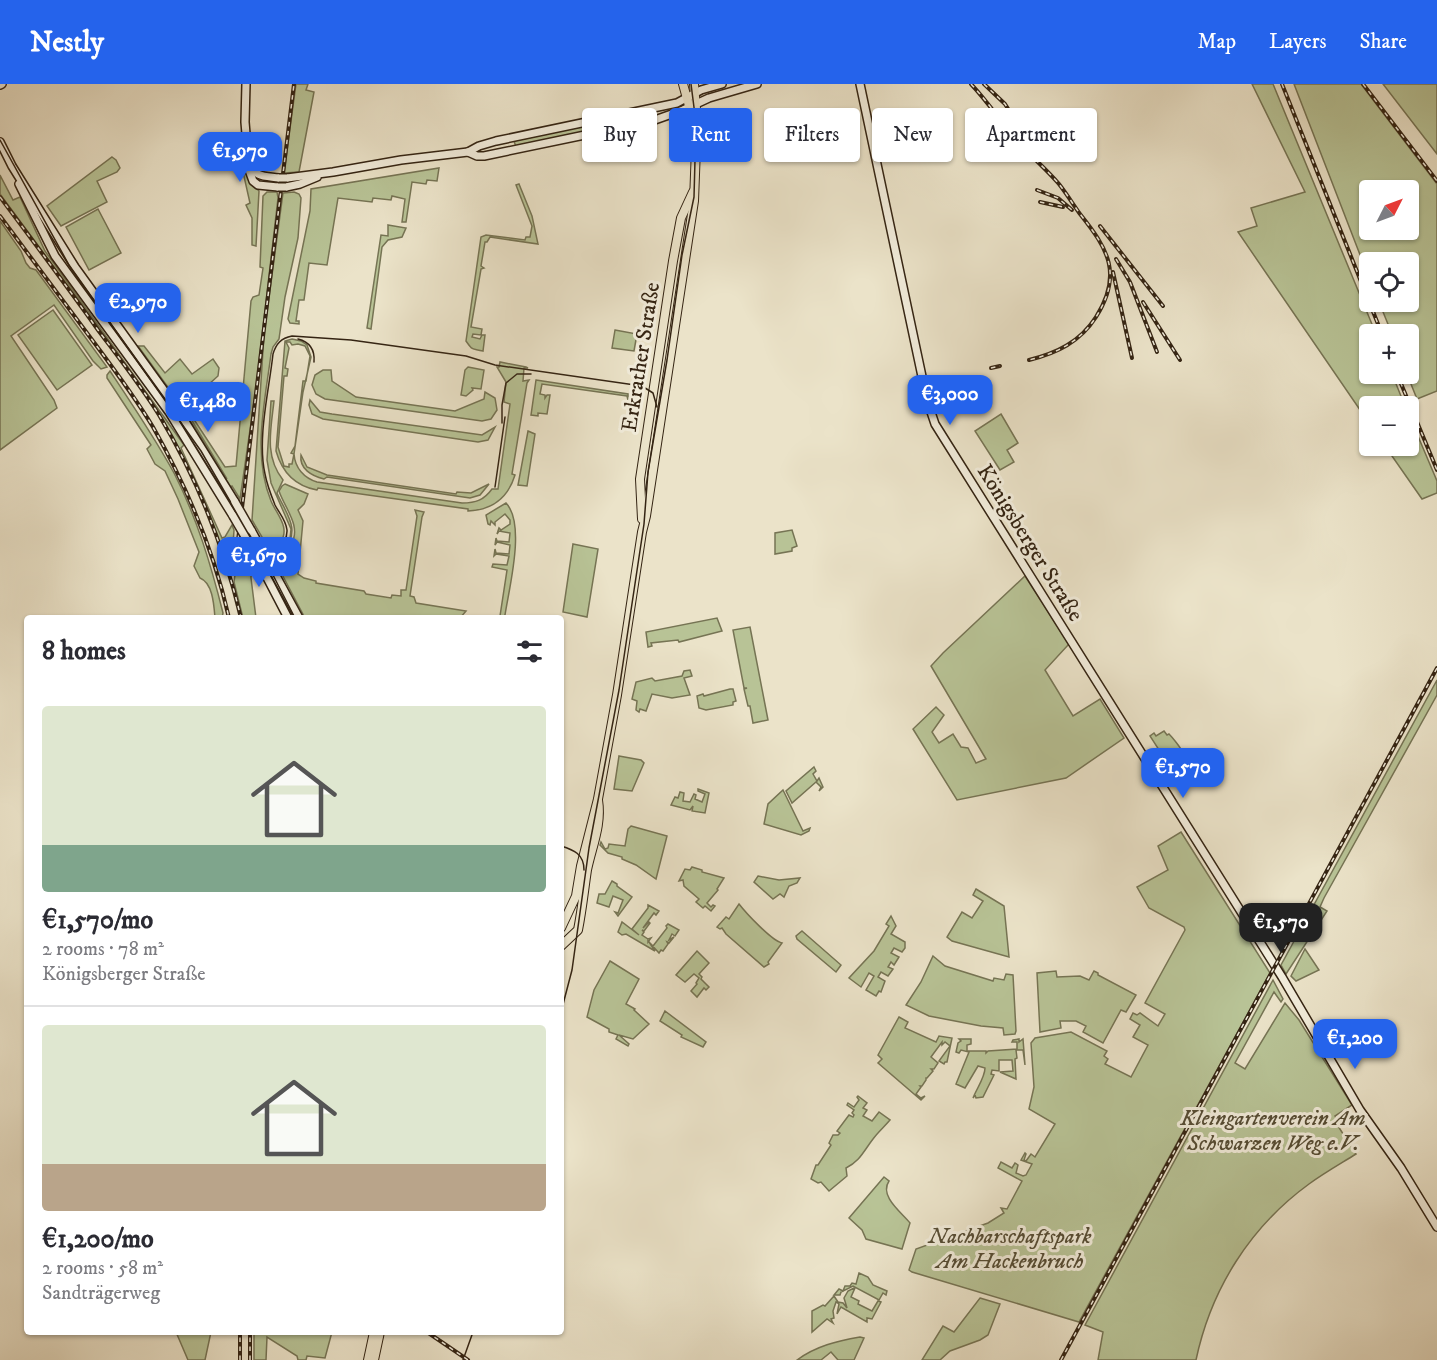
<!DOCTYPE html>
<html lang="en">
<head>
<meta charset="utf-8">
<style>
  body { margin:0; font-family:"IM FELL DW Pica",serif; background:#f7f7f7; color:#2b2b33; height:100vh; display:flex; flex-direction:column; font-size:22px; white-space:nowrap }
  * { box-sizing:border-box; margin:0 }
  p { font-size:20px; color:#7c7c81 }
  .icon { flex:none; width:33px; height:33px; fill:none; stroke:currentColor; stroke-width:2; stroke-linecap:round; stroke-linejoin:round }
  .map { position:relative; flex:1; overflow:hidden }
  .drawer { position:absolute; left:24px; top:531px; width:540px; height:720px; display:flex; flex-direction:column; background:#fff; border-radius:6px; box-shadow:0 2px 4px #0004 }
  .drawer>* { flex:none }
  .guide { position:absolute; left:582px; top:24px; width:570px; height:54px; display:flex; gap:12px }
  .needle { width:39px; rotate:48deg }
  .fabs { position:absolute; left:1359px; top:96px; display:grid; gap:12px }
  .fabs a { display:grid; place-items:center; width:60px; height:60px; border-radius:6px; background:#fff; box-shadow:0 2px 4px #0004; font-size:30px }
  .price { position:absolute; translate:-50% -51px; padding:0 14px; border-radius:12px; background:#2563eb; color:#fff; font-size:20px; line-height:39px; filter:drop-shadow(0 2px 3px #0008) }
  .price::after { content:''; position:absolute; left:50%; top:36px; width:18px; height:14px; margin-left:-9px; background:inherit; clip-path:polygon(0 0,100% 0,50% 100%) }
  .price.current { background:#222; color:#fff }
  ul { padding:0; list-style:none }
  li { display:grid; align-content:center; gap:12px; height:318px; padding:0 18px }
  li+li { border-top:2px solid #e1e1e2 }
  li span { display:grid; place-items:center; height:186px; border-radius:6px; color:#555 }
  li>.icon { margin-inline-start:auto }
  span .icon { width:108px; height:108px; fill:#fffc; stroke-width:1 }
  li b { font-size:26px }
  h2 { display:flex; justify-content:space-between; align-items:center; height:72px; padding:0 18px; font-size:26px }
  .tag { padding:0 21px; border-radius:6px; background:#fff; box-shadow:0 2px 4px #0004; font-size:21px; line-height:54px }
  .tag.current { background:#2563eb; color:#fff }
  header { display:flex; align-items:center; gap:36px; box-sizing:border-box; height:84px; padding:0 30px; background:#2563eb; color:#fff }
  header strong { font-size:28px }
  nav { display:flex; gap:33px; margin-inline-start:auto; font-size:21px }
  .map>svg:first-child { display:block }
  .green { fill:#b8c396; stroke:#767454; stroke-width:1.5; fill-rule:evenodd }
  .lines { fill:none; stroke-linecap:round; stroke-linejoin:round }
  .secondary-casing { stroke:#342413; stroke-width:10 }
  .primary-casing { stroke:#342413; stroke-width:10 }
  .secondary { stroke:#f2eddc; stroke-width:7 }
  .primary { stroke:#ebe3c9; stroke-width:8 }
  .tram { stroke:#342413; stroke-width:1.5 }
  .rail-casing { stroke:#342413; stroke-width:4 }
  .rail { stroke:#f2eddc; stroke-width:1.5; stroke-dasharray:4.5; stroke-linecap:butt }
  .secondary-bridge-casing { stroke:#342413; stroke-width:10; stroke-linecap:butt }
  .secondary-bridge { stroke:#f2eddc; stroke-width:7 }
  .labels { text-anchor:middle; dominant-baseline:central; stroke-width:6; stroke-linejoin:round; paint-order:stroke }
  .street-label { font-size:22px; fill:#342413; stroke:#f2eddc }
  .park-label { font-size:22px; font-style:italic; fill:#554c34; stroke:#f2eddc }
</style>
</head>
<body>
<header>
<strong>Nestly</strong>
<nav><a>Map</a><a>Layers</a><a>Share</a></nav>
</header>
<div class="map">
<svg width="1437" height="1276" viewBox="0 0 1437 1276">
  <rect width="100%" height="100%" fill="#ebe3c9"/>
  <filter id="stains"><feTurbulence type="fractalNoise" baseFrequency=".00333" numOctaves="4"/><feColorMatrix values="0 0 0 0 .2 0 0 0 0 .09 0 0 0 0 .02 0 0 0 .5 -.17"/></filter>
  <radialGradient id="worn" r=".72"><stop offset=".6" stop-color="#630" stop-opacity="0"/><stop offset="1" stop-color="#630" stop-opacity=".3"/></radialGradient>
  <g class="green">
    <polygon points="296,0 308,0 306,6 314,8 299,88 284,89"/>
    <polygon points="1252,0 1273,0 1376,250 1370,250 1370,290 1392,290 1405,322 1370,322 1369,339 1238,148 1257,142 1251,124 1305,108"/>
    <path d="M1294,0H1361L1437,100V307L1417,315L1407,290L1408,250H1392L1379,218H1408V178H1370L1369,194ZM1370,106H1408V146H1370Z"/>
    <polygon points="1383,0 1437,0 1437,70"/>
    <polygon points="654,26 653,35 516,63 514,57"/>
    <polygon points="112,73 116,76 120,84 117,88 97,97 107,118 61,142 47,122"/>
    <polygon points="246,84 251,99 259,107 256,162 252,161 252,134 246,121 250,119 243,88"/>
    <polygon points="439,84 437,97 427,96 426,100 412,98 406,138 402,138 405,115 392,112 391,116 373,114 372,118 338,114 327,181 309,179 304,216 299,216 296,237 299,237 299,240 290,239 288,235 310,127 311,105"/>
    <polygon points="0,91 13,116 20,113 45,167 184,361 181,364 222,454 225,453 232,441 234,446 231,488 198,402 162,334 122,275 0,110"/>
    <path d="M519,100L532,132L538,160L490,153L487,158H485L481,182L484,184L481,185L471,243L482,245L481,251L473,250L472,253L480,255L482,251H485L483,267C471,264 473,267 466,257L481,153L486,151L525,156L526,153H530L532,142L516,101Z"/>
    <polygon points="267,108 277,108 278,114 256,304 240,415 232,402 230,403 160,295 192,340 227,395 191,335 138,262 144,262 165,289 180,275 192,290 213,275 219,284 218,292 198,310 195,311 183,303 176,308 225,383 236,382 251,217 253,213 259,211 263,184 260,183 263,112"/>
    <path d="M294,108L299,110L301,114L298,154L285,213L279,255L273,263L271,270C265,318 252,370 271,417C277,431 291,444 280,459L269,465L252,436L264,251L283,109Z"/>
    <polygon points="98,125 121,169 89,186 66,143"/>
    <polygon points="0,137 21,167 26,179 30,184 36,186 107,283 101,285 93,277 54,221 11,252 54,316 57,324 0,366"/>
    <polygon points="388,141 406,144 402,153 388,156 382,163 371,245 367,244 381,151 388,152"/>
    <polygon points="53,226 92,281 57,306 18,251"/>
    <polygon points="615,246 637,250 634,267 612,264"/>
    <path d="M292,255L301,257L307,261L311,273L303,308L294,370C295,384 304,394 317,398L462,419C476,419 484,416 492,405H498L510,320L504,318L506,298L497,283H499L500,278L526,283L528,284H524L523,297L529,296L527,299L512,390L515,391C508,414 492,426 468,427V425L318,404L317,406C295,402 282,388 276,367L285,257ZM286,258H290L292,261L298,260L305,262L310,272L306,297H303L295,362L291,369L294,370L292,380H289V383L284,382L278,363L284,292H287L288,285L285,284L289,264Z"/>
    <polygon points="468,283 484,286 481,305 472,304 473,306 466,312 461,311 465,286"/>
    <polygon points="323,286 331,286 332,297 356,313 455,327 484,315 485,308 495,314 497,326 491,335 482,337 325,315 316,310 312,301 315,291"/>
    <path d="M110,287C132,320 155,354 174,389C197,434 211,481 223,529L222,534H215C214,522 213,499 200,494L194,482L199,468L178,415L165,387L155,380L147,365L151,361L107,294V291Z"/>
    <polygon points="536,296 628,310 628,316 627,312 542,300 540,310 545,311 545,314 547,311 550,311 547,330 538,329 538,332 531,331"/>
    <polygon points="310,316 320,328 332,330 482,351 495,343 488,356 478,358 323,335 312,330 309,321"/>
    <path d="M271,317H274C271,345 264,372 283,396L277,409C285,428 302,446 284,465L290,455L291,445L271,399L267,376Z"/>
    <polygon points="1001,330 1018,359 1007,366 1014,378 1000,386 975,347"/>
    <polygon points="1409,331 1437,397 1437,409 1422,415 1385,362 1408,362"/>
    <polygon points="528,347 535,350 527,402 518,401"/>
    <path d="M301,371L307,383L327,391L456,410L457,408L471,409L489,400L480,411L470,414L327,393L324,395C312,392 299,385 301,371Z"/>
    <path d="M285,400L308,410L304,420L298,426L303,437L298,490L304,494L316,497V499L364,507L366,510L391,514L392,511L401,512V506H406L417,432L415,426L424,428L422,433L410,512L414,513L416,519L466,527L460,534H305L276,479C279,471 286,468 291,461C302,442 285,425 279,407L282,402Z"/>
    <path d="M506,419C526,440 509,504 505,531L502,533L500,532L507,486L492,483L493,480L507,481L509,472L496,470L494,472L495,465L496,469L509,470L510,461L497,458L495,461L496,454L497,457L509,458L510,449L499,447L497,450L499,444L501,446L510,440V436L505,430L495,438V441L491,437L490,441L488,440L486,431Z"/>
    <polygon points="792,446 797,462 792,464 792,467 775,470 775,449"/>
    <polygon points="240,455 251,474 251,494 256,534 243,534 234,498"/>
    <polygon points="573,460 598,465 587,533 563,528"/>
    <polygon points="1025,492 1069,560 1045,586 1073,632 1100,615 1124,654 1066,694 957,716 913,645 936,623 944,631 932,648 939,659 953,650 961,663 968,664 976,679 986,675 931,582 943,569"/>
    <polygon points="717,534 722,547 679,558 678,556 651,559 652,562 648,563 646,548"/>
    <polygon points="750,543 768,636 753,639 750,622 748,622 744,605 747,604 744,604 733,546"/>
    <polygon points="690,586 692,592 684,594 690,611 672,614 652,610 646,627 640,625 639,628 636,626 637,617 632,615 636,598 652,594 655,597 682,592 684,587"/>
    <polygon points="1437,596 1437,611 1324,814 1320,823 1327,827 1286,890 1281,881"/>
    <polygon points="730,605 733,605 736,617 733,618 733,621 706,626 699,624 697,612 703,610 704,612"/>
    <path d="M1164,647L1167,651L1169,650C1173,654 1180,663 1182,667C1184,671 1183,675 1189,679L1183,681L1182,679L1170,683L1150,652L1154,649L1156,652Z"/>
    <polygon points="619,672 641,676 644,679 632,707 614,705"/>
    <polygon points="814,683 816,687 813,690 817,697 819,694 823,703 819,707 821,703 816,698 792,719 786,707"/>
    <polygon points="698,705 709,709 705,729 692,727 693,722 690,726 671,721 675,713 678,714 680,708 684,709 683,717 690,718 694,710 696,711 695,715 702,718 705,710 698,707"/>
    <polygon points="783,706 803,747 810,744 809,747 801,751 764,740 768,720"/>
    <polygon points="631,742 667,752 656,795 636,781 622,775 622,773 608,769 600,761 601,758 605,765 608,764 609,760 625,762 628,745"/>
    <polygon points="1181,748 1270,889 1079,1238 912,1188 909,1186 916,1165 988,1139 1004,1129 1001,1124 1007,1125 1022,1097 998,1084 1001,1078 1012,1084 1015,1079 1018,1081 1016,1089 1023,1092 1026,1091 1032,1080 1021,1076 1025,1069 1026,1070 1024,1076 1026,1077 1031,1070 1035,1073 1055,1040 1029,1025 1034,1003 1031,959 1035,954 1071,948 1107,967 1104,972 1108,975 1105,980 1131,993 1148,961 1133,953 1140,941 1130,935 1133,929 1137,931 1140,929 1158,942 1165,930 1145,919 1185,846 1184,843 1149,824 1137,803 1168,786 1158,762"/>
    <polygon points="692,783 702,786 702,788 724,794 717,805 718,806 707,819 711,823 713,821 715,822 711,827 705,822 703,824 696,818 699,815 684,802 683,796 679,797 685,785 690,786"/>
    <polygon points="758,792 779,796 800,794 797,799 789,802 784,813 780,810 773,815 754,798"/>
    <polygon points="612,797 617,800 617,802 632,813 618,832 615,828 618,829 623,816 613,812 609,823 597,819 599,810 605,810"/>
    <polygon points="976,805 1004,822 1009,873 952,857 947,853 962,828 972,834 983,817 973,811"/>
    <path d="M739,820C746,829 772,857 782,859L768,878L769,880L764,883L726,850L722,844L720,845L717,843L726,833L729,835Z"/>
    <polygon points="648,821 659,827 656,831 654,829 643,844 649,838 650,839 644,847 642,846 644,848 642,851 648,855 651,854 648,858 648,857 653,862 667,844 666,842 668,840 679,846 675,852 672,850 669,856 674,853 669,859 667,858 668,860 663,867 661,866 659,869 649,858 655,867 626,850 622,851 618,848 622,838 639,851 632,845 648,824"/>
    <polygon points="891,832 896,842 891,850 905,858 905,864 902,868 894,864 891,869 899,873 894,881 891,878 888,883 893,885 888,892 881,888 878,893 885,897 881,908 879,907 876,912 866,906 874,892 869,889 861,903 849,894 874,867 889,842 886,840"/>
    <polygon points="802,847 841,881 836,888 797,855 796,852"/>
    <polygon points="1305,865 1319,886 1296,897 1291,892"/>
    <polygon points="697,867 709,879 699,890 702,893 701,895 709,903 706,906 704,904 697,913 691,907 697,900 696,899 699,894 694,890 685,898 676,891"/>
    <polygon points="933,872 945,882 993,897 994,894 1004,896 1006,890 1013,891 1016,947 1015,950 1004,951 1003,944 981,942 929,932 906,921 921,898"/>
    <polygon points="610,877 639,895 626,920 635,925 634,926 649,940 633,955 619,951 629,960 628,962 616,955 618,951 609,948 609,945 587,933 594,906"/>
    <polygon points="1056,887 1057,893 1080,892 1089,896 1094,887 1098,889 1098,891 1136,911 1126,928 1121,926 1103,959 1083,948 1086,942 1076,937 1060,937 1061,944 1040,948 1037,889"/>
    <path d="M1273,896L1283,915L1281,918L1274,908L1235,979L1245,985L1285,919L1299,936L1352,1021L1335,1032L1340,1040L1338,1042L1356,1070C1340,1080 1324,1089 1309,1100C1250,1143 1211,1205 1196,1276H1098L1103,1248L1085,1241Z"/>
    <polygon points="665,927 706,958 703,963 681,953 682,951 660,937"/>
    <polygon points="899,933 908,938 905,944 936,958 939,952 952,954 947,978 945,978 944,980 939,977 950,962 945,958 942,961 942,958 931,973 938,979 934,985 931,985 933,987 927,994 926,994 926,996 922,1002 920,1002 921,1003 916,1010 921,1014 925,1012 921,1016 878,979 882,975 878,971"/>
    <path d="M959,955H971V960L967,961V967H986V969L988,967L1017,965V958H1012L1013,956L1019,955V958L1023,955L1025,981L1023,966H1016L1017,974L1015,975L1016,995L1000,988L1013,987L1012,976H999V987L992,986L991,990L994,991L983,1013L976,1014L975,1011L973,1014C977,1004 985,993 985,984L978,982L965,1004L956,1000L969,968L961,966L959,969L956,968L958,959L961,957Z"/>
    <path d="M858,1012L867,1019L863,1024L867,1026L863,1032L872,1037L879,1028L890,1036C884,1043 878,1048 873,1055C863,1068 860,1077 846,1084L847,1092L829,1107L821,1098L818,1099L811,1095L816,1081H818L831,1061L829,1059L833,1051H838L840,1049L837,1047L849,1031L853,1033L854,1031L852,1029L854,1026L847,1021L848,1019L854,1023L859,1016L857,1013Z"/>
    <path d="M884,1093L889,1097C879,1112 901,1128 910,1139L902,1165L866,1155L862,1146L849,1134Z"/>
    <polygon points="859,1189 868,1193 873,1201 887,1207 886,1211 883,1209 879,1216 853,1202 841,1208 840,1211 834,1211 839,1205 843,1207 845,1202 850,1202 852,1199 856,1200"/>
    <polygon points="854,1204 855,1204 851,1213 859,1217 858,1220 872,1227 878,1217 881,1218 872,1235 867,1234 867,1238 841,1223 837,1230 839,1220 836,1218 833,1227 834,1234 831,1235 833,1239 827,1235 812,1248 812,1227 823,1221 825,1222 834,1212 838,1218 843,1219 847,1224 844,1214 848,1207"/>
    <polygon points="980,1214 1000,1220 988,1251 980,1256 950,1267 940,1276 922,1276 943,1242 954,1248"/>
    <polygon points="176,1248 211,1248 205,1276 188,1276"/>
    <polygon points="254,1248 332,1248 325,1274 307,1272 306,1276 298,1276 297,1272 267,1253 266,1276 254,1276"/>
    <path d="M860,1253L864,1254L854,1276H838L831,1268L821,1276H797C816,1262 837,1257 860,1253Z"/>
  </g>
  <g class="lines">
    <defs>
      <g id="secondary">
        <polyline points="246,0 245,38 249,86 253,97 258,101 278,103"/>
        <polyline points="860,0 927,316 935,340 1282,893 1360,1026 1401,1084 1437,1143"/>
        <polyline points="0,1 2,0"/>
        <polyline points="0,58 12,82 75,183 176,323 235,418"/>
        <polyline points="468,68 477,72 484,72 652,37 683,26 709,14 757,0"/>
        <path d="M250,79C255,94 265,92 279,94"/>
        <polyline points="287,94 333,88 401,76 468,68 479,62 496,57 677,19 701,6 722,0"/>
        <polyline points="19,100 55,172 169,328 233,432"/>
        <polyline points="286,103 300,100 317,93"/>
        <polyline points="251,446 299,534"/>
        <polyline points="251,463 288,534"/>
      </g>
      <g id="primary">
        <polyline points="683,0 694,40"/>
        <polyline points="642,435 640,395 673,177 681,134 693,108"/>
        <polyline points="561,844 576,812 581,782 598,715 617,611 642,448 646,432 694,117 697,37 694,0"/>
        <path d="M561,862L578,846C582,826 584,806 587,786C592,762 602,741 598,716"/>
        <polyline points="368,1276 374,1248"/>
        <polyline points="374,1276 380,1248"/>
      </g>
    </defs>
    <use href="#secondary" class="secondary-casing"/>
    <use href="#primary" class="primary-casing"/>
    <use href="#secondary" class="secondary"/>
    <use href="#primary" class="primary"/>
    <g class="tram">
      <polyline points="0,56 69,181 201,367 274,493 295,534"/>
      <path d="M298,255C310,258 315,266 314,278"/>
      <polyline points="502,339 502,321 506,299 517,290 531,290"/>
      <polyline points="495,403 505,333"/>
      <path d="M272,494C258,465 288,468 287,446C286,436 279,429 275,421C271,411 267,401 265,390C257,354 269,307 273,270C276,260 281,254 292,252L351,256L466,272L495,281L642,302L653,309L657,323"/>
      <path d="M561,762C574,766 584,770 584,786"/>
      <polyline points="561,928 572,886 589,764 619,606 644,440 648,388 667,276 682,171 694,113 696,39 691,0"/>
      <polyline points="463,1276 473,1248"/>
    </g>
    <defs>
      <g id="rail">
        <path d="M971,0C989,19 1003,41 1020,60C1033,74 1047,86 1059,100C1066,109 1073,120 1080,130C1108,165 1123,190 1096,233C1080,258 1057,269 1029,276"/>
        <polyline points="984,0 1005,20 1025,52"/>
        <polyline points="1282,0 1382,250"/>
        <polyline points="1363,0 1437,97"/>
        <polyline points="1037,106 1058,114 1072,126"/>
        <path d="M0,113C33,157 66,201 98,246C119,274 141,302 159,331C197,394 224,463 241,534"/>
        <polyline points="1040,118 1063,123"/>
        <path d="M0,132C29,171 58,210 87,249C110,280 133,310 153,343C187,403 214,467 229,534"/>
        <polyline points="1100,142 1163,222"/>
        <polyline points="1116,175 1130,198 1157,268"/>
        <polyline points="1113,188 1132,274"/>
        <polyline points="1143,218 1180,276"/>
        <polyline points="991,284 1000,282"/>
        <polyline points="1397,290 1437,386"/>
        <polyline points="234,489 294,0"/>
        <polyline points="427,1248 468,1276"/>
        <polyline points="240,1276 240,1248"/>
        <polyline points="250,1276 250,1248"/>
        <polyline points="1061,1276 1437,584"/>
      </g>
    </defs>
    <use href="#rail" class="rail-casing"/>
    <use href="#rail" class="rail"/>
    <defs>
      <g id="secondary-bridge">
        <polyline points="279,94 287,94"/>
        <polyline points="278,103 286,103"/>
        <polyline points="235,418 251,446"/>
        <polyline points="233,432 251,463"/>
      </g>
    </defs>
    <use href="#secondary-bridge" class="secondary-bridge-casing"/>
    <use href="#secondary-bridge" class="secondary-bridge"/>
  </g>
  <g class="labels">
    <g class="street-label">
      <text transform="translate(641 273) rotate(-81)">Erkrather Straße</text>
      <text transform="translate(1030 459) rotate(58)">Königsberger Straße</text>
    </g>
    <g class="park-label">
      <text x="1273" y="1034">Kleingartenverein Am<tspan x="1273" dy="25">Schwarzen Weg e.V.</tspan></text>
      <text x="1010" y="1152">Nachbarschaftspark<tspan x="1010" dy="25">Am Hackenbruch</tspan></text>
    </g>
  </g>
  <rect width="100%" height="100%" filter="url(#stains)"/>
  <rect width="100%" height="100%" fill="url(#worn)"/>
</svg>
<div class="fabs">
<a><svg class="needle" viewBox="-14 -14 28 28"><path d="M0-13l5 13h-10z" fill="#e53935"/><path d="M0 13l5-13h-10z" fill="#7c7c81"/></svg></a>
<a><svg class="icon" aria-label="locate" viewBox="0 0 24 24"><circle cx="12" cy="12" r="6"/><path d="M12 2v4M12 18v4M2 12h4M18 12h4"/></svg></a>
<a>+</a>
<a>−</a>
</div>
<b class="price" style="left:240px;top:99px">€1,970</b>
<b class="price" style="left:138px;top:250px">€2,970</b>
<b class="price" style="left:950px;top:342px">€3,000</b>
<b class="price" style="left:208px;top:349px">€1,480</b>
<b class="price" style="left:259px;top:504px">€1,670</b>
<b class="price" style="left:1183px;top:715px">€1,570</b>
<b class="price current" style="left:1281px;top:870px">€1,570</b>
<b class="price" style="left:1355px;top:986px">€1,200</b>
<div class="guide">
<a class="tag">Buy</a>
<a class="tag current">Rent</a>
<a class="tag">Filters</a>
<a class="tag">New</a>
<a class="tag">Apartment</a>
</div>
<section class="drawer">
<h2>8 homes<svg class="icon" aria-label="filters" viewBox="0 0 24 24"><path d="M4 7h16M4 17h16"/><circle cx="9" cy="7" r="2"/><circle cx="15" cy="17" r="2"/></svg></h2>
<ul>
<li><span style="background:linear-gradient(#dfe7d0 75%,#7fa58c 0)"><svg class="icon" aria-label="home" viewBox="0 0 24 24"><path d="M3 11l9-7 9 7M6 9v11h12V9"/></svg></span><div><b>€1,570/mo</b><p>2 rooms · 78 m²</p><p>Königsberger Straße</p></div></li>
<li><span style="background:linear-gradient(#dfe7d0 75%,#b9a48a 0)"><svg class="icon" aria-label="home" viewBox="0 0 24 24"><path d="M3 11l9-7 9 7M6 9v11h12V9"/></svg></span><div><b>€1,200/mo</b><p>2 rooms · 58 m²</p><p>Sandträgerweg</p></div></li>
</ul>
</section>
</div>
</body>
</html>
